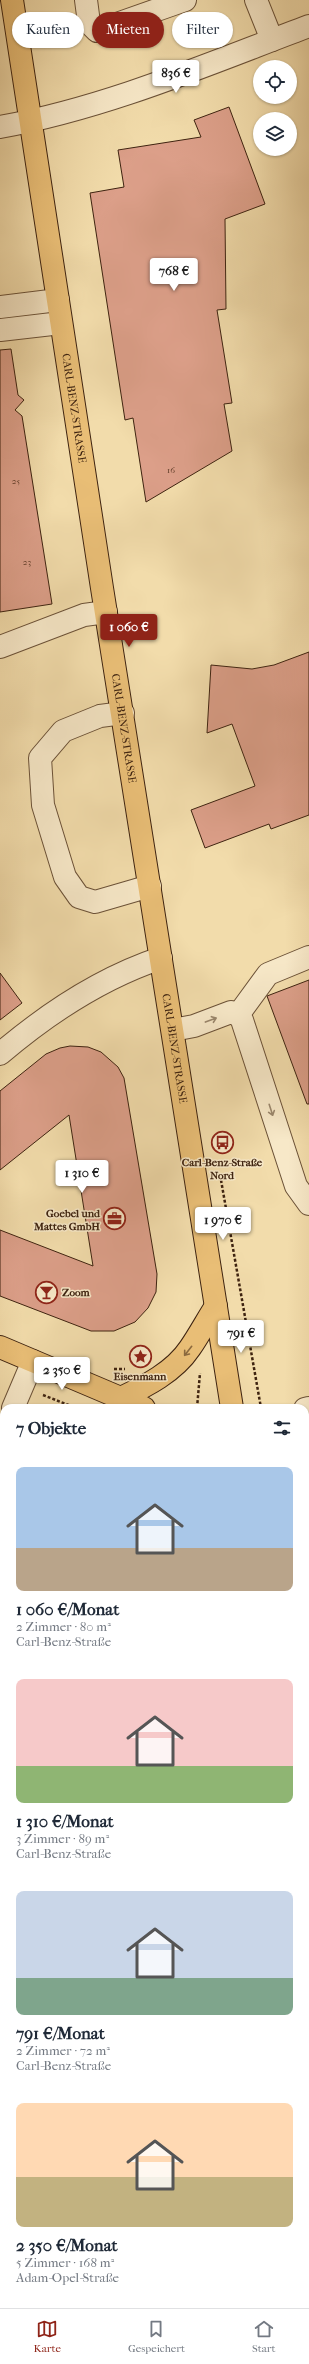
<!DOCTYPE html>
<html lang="de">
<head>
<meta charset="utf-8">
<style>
  body { margin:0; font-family:"IM FELL French Canon",serif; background:#f6f6f7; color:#1f2937; height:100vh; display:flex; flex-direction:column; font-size:15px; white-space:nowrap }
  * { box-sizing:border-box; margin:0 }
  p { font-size:13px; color:#747a83 }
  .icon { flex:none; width:22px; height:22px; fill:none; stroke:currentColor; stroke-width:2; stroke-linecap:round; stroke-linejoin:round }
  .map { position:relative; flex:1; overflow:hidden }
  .panel { position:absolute; left:0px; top:1404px; width:309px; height:904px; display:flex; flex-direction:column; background:#fff; border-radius:12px 12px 0 0; box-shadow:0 1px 3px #0004 }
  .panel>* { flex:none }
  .hud { position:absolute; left:12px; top:12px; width:285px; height:36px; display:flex; gap:8px }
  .controls { position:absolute; left:253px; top:60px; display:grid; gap:8px }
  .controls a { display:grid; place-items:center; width:44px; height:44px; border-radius:50%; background:#fff; box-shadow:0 1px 3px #0004; font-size:20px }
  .price { position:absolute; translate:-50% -34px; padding:0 9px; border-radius:4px; background:#fff; color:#222; font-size:13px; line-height:26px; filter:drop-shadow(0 1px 2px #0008) }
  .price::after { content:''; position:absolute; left:50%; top:24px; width:12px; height:9px; margin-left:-6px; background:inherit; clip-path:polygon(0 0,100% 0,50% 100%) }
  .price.on { background:#8f2418; color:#fff }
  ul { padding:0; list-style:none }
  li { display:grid; align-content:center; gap:8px; height:212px; padding:0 16px }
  li span { display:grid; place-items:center; height:124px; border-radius:8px; color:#555 }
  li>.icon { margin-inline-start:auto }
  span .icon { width:72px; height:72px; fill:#fffc; stroke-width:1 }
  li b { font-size:17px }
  h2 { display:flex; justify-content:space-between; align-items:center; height:48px; padding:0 16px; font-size:17px }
  .chip { padding:0 14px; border-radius:18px; background:#fff; box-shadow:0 1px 3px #0004; font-size:14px; line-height:36px }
  .chip.on { background:#8f2418; color:#fff }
  .tabs { display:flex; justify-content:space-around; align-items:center; height:56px; border-top:1px solid #e0e1e3; background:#fff; font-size:11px; color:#747a83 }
  .tabs a { display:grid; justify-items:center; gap:2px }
  .tabs .on { color:#8f2418 }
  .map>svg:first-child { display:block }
  .building { fill:#dc9f89; stroke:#3e2310 }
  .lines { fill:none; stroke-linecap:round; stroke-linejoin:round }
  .minor-casing { stroke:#6b5137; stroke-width:24 }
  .major-casing { stroke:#3e2310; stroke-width:24 }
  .path { stroke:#3e2310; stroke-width:2.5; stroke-dasharray:3 2; stroke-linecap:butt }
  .minor { stroke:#f7e8c8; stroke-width:22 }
  .major { stroke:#e9be76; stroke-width:22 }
  .rail { stroke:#3e2310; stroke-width:3; stroke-dasharray:7 7; stroke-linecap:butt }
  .oneway { stroke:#9a866c }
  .oneway2 { stroke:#8b693e }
  .labels { text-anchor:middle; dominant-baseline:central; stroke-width:3; stroke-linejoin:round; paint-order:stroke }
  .number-label { font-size:9px; fill:#66422e }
  .street-label { font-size:11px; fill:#3e2310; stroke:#f7e8c8 }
  .poi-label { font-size:11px; font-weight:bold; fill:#3e2310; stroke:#f7e8c8 }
</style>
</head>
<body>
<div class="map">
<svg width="309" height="2308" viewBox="0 0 309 2308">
  <rect width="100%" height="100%" fill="#f2dcab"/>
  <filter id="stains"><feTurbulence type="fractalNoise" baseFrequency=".005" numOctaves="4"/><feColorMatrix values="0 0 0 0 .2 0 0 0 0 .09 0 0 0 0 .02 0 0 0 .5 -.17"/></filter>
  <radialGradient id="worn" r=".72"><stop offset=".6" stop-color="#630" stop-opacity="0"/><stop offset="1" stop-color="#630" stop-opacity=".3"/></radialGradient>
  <g class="building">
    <polygon points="229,107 265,204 225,219 226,309 217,310 232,403 224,404 232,451 146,502 133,418 125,420 90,193 124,187 118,150 201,137 194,120"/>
    <polygon points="11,349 18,395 24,400 15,410 22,416 52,604 0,612 0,350"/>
    <polygon points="309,652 309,815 271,829 269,824 205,848 191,810 255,786 232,724 207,733 211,665 252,669 274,665"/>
    <polygon points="0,973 22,1003 0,1020"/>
    <polygon points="309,980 309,1104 307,1104 267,996"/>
    <polygon points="70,1046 88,1047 101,1052 118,1067 124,1078 157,1274 156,1292 148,1308 135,1322 114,1331 91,1331 0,1296 0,1230 93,1266 69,1115 0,1170 0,1091 46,1054 60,1048"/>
  </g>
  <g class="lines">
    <defs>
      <g id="minor">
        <polyline points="86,0 89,23 97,31 185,0"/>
        <polyline points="256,0 272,40"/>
        <path d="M0,127C106,108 208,64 309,26"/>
        <polyline points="0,307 58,300"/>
        <polyline points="0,330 61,323"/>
        <polyline points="0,647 84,615 106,612"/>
        <polyline points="123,713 100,716 63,731 40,758 43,805 65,877 79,897 95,902 150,886"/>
        <polyline points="238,1015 268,974 309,957"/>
        <polyline points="173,1030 194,1026 231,1012 238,1015 242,1020 296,1186 309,1204"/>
        <path d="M0,1054C48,1013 101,978 161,958"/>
        <polyline points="13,1408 33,1361"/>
        <polyline points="305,1409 309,1408"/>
        <polyline points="0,1440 4,1430"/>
        <polyline points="305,1541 306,1499 309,1482"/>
        <polyline points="0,1640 4,1639"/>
        <polyline points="305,2098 309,2097"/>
        <polyline points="0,2204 4,2203"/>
      </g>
      <g id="major">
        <path id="s1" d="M12,0L102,588L232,1408"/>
        <polyline points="0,1347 144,1408"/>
        <path d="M121,1398C146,1386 174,1372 190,1348C199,1335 207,1320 216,1306"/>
        <polyline points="305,1860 309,1884"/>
      </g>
    </defs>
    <use href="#minor" class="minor-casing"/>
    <use href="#major" class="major-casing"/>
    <g class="path">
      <polyline points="221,1180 261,1408"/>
      <polyline points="114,1369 125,1369"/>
      <polyline points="43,1395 76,1408"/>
      <polyline points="197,1408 200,1373"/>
      <polyline points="305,1724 309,1750"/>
      <polyline points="305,2033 309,2060"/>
    </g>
    <use href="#minor" class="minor"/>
    <use href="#major" class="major"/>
    <polyline class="rail" points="0,2030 4,2028"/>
  </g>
  <defs><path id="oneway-shaft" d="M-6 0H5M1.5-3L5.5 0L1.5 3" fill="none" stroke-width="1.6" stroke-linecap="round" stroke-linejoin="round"/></defs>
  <g class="oneway">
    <use href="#oneway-shaft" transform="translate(211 1020) rotate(-20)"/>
    <use href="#oneway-shaft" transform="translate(271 1110) rotate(72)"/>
  </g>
  <use class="oneway2" href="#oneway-shaft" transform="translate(188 1351) rotate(128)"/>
  <defs>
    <symbol id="bus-ring" viewBox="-11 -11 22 22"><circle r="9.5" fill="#f7e8c8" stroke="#8f2418" stroke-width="1.5"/><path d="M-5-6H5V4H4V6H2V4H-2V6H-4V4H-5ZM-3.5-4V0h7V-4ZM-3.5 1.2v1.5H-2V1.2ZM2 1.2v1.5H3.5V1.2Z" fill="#8f2418"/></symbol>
    <symbol id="office-ring" viewBox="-11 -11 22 22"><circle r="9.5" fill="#f7e8c8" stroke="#8f2418" stroke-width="1.5"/><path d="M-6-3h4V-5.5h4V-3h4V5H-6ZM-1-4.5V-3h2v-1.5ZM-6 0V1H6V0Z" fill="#8f2418"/></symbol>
    <symbol id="bar-ring" viewBox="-11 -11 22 22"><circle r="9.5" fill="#f7e8c8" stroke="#8f2418" stroke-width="1.5"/><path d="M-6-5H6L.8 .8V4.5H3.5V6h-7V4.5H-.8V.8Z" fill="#8f2418"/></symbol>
    <symbol id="sight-ring" viewBox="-11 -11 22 22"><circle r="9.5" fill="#f7e8c8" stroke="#8f2418" stroke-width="1.5"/><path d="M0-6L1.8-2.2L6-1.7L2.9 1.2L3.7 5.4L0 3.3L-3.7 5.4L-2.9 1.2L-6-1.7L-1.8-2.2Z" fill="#8f2418"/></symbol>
  </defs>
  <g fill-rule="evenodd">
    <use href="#bus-ring" x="210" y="1130" width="25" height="25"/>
    <use href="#office-ring" x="102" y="1206" width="25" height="25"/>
    <use href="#bar-ring" x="34" y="1280" width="25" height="25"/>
    <use href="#sight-ring" x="128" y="1344" width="25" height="25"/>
  </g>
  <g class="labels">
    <g class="number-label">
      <text x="171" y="470">16</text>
      <text x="16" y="481">25</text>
      <text x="27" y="562">23</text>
    </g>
    <g class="street-label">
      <text stroke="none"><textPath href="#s1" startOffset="413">CARL-BENZ-STRASSE</textPath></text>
      <text stroke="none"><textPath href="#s1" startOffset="737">CARL-BENZ-STRASSE</textPath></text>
      <text stroke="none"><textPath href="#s1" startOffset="1061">CARL-BENZ-STRASSE</textPath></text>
    </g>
    <g class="poi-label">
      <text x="222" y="1162">Carl-Benz-Straße<tspan x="222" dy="13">Nord</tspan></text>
      <text x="100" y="1213" text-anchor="end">Goebel und<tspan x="100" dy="13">Mattes GmbH</tspan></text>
      <text x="62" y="1292" text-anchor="start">Zoom</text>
      <text x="140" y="1376">Eisenmann</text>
    </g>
  </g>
  <rect width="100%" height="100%" filter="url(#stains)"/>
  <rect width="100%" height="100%" fill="url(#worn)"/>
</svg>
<div class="controls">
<a><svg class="icon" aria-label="locate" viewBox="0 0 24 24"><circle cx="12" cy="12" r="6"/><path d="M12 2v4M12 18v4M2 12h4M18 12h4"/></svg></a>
<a><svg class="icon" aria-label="layers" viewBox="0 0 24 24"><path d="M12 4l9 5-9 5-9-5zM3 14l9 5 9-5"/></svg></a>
</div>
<b class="price" style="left:176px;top:94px">836 €</b>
<b class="price" style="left:174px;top:292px">768 €</b>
<b class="price on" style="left:129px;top:648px">1 060 €</b>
<b class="price" style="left:82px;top:1194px">1 310 €</b>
<b class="price" style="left:223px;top:1241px">1 970 €</b>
<b class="price" style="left:241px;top:1354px">791 €</b>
<b class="price" style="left:62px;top:1391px">2 350 €</b>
<div class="hud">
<a class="chip">Kaufen</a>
<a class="chip on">Mieten</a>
<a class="chip">Filter</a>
</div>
<section class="panel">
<h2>7 Objekte<svg class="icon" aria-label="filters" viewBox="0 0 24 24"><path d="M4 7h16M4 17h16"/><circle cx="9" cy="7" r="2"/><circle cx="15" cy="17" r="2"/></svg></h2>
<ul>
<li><span style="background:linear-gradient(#a9c7e8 65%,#b9a48a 0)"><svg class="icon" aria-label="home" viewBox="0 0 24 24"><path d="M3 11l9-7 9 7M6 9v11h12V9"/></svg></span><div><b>1 060 €/Monat</b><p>2 Zimmer · 80 m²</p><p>Carl-Benz-Straße</p></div></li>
<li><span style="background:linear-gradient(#f6c9c9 70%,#8fb573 0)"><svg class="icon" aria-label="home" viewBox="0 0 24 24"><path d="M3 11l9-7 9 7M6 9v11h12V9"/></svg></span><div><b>1 310 €/Monat</b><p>3 Zimmer · 89 m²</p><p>Carl-Benz-Straße</p></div></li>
<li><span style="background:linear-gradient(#c9d6e8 70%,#7fa58c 0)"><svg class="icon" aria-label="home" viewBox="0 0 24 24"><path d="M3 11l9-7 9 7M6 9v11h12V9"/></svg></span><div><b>791 €/Monat</b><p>2 Zimmer · 72 m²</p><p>Carl-Benz-Straße</p></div></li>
<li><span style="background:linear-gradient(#ffd9b3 60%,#c2b280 0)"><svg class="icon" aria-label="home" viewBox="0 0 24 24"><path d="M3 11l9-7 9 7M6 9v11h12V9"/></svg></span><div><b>2 350 €/Monat</b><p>5 Zimmer · 168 m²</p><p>Adam-Opel-Straße</p></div></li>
</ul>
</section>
</div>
<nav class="tabs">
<a class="on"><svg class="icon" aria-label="map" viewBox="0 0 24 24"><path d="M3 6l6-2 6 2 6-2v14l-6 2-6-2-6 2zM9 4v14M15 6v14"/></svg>Karte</a>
<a><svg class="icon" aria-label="saved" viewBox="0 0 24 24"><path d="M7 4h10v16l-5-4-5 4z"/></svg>Gespeichert</a>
<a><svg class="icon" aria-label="home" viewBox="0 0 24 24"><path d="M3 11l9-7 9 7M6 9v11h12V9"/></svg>Start</a>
</nav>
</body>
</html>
